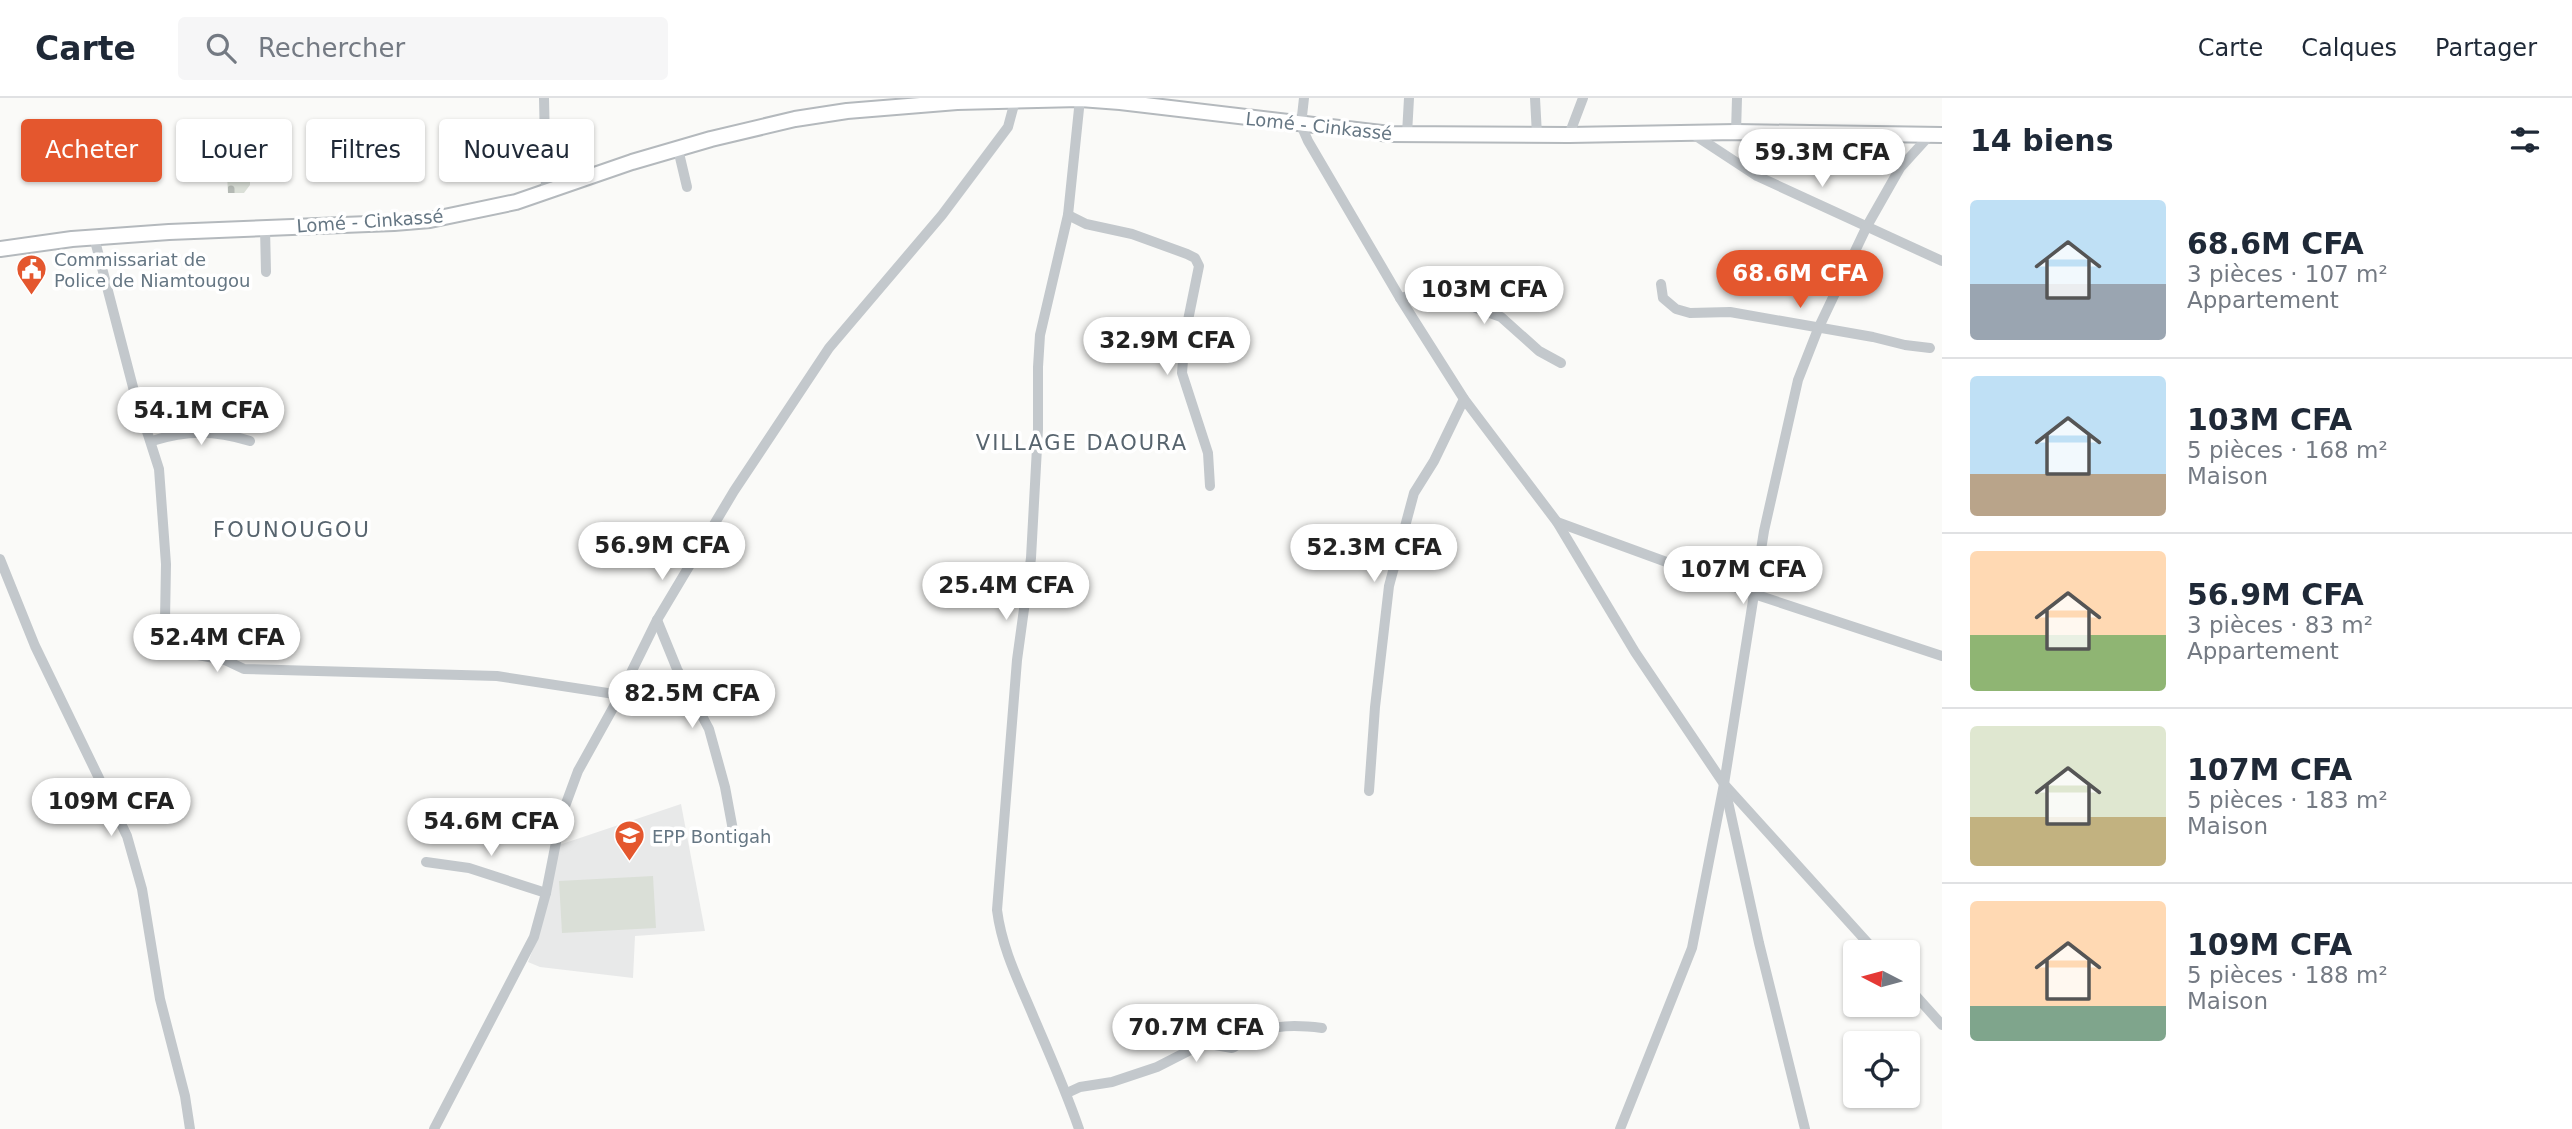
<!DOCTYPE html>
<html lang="fr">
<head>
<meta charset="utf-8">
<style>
  body { margin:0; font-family:"DejaVu Sans",sans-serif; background:#f6f6f7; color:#1f2937; height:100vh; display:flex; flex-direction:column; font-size:26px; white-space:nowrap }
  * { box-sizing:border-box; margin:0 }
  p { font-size:23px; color:#747a83 }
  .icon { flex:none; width:38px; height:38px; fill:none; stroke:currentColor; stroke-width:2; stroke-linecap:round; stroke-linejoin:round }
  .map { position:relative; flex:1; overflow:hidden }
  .sheet { display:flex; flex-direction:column; background:#fff; width:630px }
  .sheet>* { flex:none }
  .top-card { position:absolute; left:21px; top:21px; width:665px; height:63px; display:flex; gap:14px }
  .needle { width:46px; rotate:276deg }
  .buttons { position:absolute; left:1843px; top:842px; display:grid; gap:14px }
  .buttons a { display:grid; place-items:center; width:77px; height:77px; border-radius:7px; background:#fff; box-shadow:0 2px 5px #0004; font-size:35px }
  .price { position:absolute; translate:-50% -60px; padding:0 16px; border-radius:24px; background:#fff; color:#222; font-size:23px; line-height:46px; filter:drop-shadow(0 2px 4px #0008) }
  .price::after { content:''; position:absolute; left:50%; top:42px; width:21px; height:16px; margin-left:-10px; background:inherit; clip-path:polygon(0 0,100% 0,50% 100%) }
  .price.current { background:#e4572e; color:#fff }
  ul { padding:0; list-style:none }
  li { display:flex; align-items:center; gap:21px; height:175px; padding:0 28px }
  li+li { border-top:2px solid #e0e1e3 }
  li span { display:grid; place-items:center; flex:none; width:196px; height:140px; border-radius:7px; color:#555 }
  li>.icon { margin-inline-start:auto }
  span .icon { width:84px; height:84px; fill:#fffc; stroke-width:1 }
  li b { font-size:30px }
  h2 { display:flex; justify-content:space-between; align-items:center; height:84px; padding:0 28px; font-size:30px }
  .tag { padding:0 24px; border-radius:7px; background:#fff; box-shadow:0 2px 5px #0004; font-size:24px; line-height:63px }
  .tag.current { background:#e4572e; color:#fff }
  header { display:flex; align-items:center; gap:42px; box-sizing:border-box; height:98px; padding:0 35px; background:#fff; border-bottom:2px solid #e0e1e3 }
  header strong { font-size:33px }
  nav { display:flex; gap:38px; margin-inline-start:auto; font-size:24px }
  .search { width:490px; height:63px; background:#f6f6f7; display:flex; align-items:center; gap:18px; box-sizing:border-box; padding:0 24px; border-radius:7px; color:#747a83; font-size:26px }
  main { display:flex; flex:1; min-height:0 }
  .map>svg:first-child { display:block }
  .built { fill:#e8e9e9 }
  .green { fill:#dadfd7 }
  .cemetery { fill:url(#cemetery-stones) }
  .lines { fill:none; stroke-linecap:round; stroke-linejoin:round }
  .highway-casing { stroke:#b4b9bd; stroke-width:18 }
  .minor { stroke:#c3c8cc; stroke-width:10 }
  .highway { stroke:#fff; stroke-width:14 }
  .labels { text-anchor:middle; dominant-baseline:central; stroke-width:7; stroke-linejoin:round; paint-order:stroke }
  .street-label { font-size:18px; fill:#657683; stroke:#fff }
  .poi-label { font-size:18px; fill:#657683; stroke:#fff; text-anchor:start }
  .quarter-label { font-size:21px; letter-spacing:2px; fill:#57646e; stroke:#fff }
</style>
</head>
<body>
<header>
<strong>Carte</strong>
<div class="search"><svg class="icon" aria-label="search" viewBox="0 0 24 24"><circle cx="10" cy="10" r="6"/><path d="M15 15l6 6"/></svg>Rechercher</div>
<nav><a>Carte</a><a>Calques</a><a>Partager</a></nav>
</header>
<main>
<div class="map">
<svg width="1942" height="1031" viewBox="0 0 1942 1031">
  <defs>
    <pattern id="cemetery-stones" width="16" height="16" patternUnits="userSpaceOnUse" patternTransform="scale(1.75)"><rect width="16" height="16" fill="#dadfd7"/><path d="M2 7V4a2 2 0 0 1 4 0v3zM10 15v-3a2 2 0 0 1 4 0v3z" fill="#b4b9b4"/></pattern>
  </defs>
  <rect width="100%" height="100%" fill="#fafaf8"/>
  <polygon class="built" points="681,706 705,833 635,838 633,880 540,869 528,864 539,836 559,747"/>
  <polygon class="green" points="653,778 656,830 562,835 559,783"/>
  <polygon class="cemetery" points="235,50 244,51 250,54 250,87 244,95 228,95 227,76 230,51"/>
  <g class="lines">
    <defs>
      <polyline id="highway" points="0,151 72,141 169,134 394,125 430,122 516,104 632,64 711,41 795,21 847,13 957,4 1080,1 1120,4 1390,36 1569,37 1736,34 1942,37"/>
    </defs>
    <use href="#highway" class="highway-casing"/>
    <g class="minor">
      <polyline points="544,0 546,93"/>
      <polyline points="1304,0 1301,27 1308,43 1400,200 1464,301 1557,424 1635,554 1724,686 1876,854"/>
      <polyline points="1535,0 1537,37"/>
      <polyline points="1736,34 1737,0"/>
      <polyline points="1407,36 1409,0"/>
      <polyline points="1693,36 1757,78 1942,163"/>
      <polyline points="1569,37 1583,0"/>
      <polyline points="678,51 687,89"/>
      <polyline points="1068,117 1086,126 1132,136 1187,156 1195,160 1199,168 1185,237 1182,275 1208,355 1210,388"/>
      <polyline points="265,130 266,174"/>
      <polyline points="94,139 134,293 159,371 166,466 165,522 178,547 198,557 225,562 244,571 497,578 660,603 695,605"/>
      <polyline points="1661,186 1663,200 1676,211 1690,215 1730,214 1873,239 1905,247 1930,250"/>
      <polyline points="1400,200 1445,189 1476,210 1501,219 1539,253 1561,265"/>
      <path d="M152,343C187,332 214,332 250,343"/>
      <polyline points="1557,424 1754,496 1942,558"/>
      <polyline points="0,461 35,548 127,738 142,791 160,901 185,998 190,1031"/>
      <polyline points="657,522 677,571 709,631 725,689 735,743"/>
      <polyline points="1725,690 1759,845 1805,1031"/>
      <polyline points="1369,693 1375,609 1389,488 1414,395 1434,363 1464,301"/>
      <polyline points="426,764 469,770 546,795"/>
      <polyline points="1908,889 1942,927"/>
      <path d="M1067,995L1080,989L1112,984L1157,969L1204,945L1232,950C1239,947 1244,941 1250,938C1272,926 1298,927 1322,930"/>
      <polyline points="434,1031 534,839 546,795 561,719 578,673 618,601 657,522 734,393 829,250 942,117 1008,29 1015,3"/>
      <path d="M1079,1031C1066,993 1050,957 1034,920C1019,884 1002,851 997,812L1017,562L1031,460L1038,331V269L1040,237L1068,117L1080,1"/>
      <polyline points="1620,1031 1692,850 1724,686 1764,433 1798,282 1818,231 1867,128 1900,70 1930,37"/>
    </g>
    <use href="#highway" class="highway"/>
  </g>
  <defs>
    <symbol id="civic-pin" viewBox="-11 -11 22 30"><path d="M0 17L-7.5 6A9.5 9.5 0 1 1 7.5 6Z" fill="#e4572e" stroke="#fff"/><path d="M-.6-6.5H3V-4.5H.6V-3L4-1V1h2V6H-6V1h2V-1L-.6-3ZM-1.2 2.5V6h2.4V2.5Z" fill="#fff"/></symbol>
    <symbol id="school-pin" viewBox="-11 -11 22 30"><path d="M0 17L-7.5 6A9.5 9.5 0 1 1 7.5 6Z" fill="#e4572e" stroke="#fff"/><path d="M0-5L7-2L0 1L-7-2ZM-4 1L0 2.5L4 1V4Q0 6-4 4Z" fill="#fff"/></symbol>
  </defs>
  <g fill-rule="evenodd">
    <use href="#civic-pin" x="14" y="154" width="35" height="47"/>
    <use href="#school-pin" x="612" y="720" width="35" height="47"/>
  </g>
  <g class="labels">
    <g class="street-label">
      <text transform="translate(1319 28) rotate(6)">Lomé - Cinkassé</text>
      <text transform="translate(370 123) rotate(-4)">Lomé - Cinkassé</text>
    </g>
    <g class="poi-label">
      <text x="54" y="161">Commissariat de<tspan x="54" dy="21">Police de Niamtougou</tspan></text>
      <text x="652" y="738">EPP Bontigah</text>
    </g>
    <g class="quarter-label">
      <text x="1082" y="345">VILLAGE DAOURA</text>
      <text x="292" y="432">FOUNOUGOU</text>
    </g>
  </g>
</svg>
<div class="buttons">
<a><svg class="needle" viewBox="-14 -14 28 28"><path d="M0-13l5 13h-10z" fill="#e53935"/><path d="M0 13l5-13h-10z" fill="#747a83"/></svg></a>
<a><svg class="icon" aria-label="locate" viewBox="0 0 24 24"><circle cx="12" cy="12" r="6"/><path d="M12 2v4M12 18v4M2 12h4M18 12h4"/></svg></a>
</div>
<b class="price" style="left:1822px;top:91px">59.3M CFA</b>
<b class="price current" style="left:1800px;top:212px">68.6M CFA</b>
<b class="price" style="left:1484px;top:228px">103M CFA</b>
<b class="price" style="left:1167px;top:279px">32.9M CFA</b>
<b class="price" style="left:201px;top:349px">54.1M CFA</b>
<b class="price" style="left:662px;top:484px">56.9M CFA</b>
<b class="price" style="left:1374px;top:486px">52.3M CFA</b>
<b class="price" style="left:1743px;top:508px">107M CFA</b>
<b class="price" style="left:1006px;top:524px">25.4M CFA</b>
<b class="price" style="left:217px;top:576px">52.4M CFA</b>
<b class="price" style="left:692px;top:632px">82.5M CFA</b>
<b class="price" style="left:111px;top:740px">109M CFA</b>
<b class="price" style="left:491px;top:760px">54.6M CFA</b>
<b class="price" style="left:1196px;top:966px">70.7M CFA</b>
<div class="top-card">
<a class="tag current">Acheter</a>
<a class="tag">Louer</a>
<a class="tag">Filtres</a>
<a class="tag">Nouveau</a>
</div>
</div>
<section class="sheet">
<h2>14 biens<svg class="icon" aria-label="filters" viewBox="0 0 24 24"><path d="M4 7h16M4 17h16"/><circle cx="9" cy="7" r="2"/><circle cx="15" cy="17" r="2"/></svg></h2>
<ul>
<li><span style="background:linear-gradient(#bfe0f5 60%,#9aa5b1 0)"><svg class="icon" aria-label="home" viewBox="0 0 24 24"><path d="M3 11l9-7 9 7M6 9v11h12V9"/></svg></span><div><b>68.6M CFA</b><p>3 pièces · 107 m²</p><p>Appartement</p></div></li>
<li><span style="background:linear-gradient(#bfe0f5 70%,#b9a48a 0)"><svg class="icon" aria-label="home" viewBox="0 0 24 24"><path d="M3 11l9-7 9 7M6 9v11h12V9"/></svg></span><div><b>103M CFA</b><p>5 pièces · 168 m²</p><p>Maison</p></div></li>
<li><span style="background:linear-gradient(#ffd9b3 60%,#8fb573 0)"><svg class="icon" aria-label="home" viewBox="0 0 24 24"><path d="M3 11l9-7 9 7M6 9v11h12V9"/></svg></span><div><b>56.9M CFA</b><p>3 pièces · 83 m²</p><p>Appartement</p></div></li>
<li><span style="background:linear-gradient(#dfe7d0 65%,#c2b280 0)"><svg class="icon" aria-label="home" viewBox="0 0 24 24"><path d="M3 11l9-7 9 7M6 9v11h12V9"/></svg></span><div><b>107M CFA</b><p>5 pièces · 183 m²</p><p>Maison</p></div></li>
<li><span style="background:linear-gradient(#ffd9b3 75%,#7fa58c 0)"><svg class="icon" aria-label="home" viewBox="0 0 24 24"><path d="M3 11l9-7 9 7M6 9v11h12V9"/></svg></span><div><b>109M CFA</b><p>5 pièces · 188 m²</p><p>Maison</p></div></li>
</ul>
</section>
</main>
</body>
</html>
